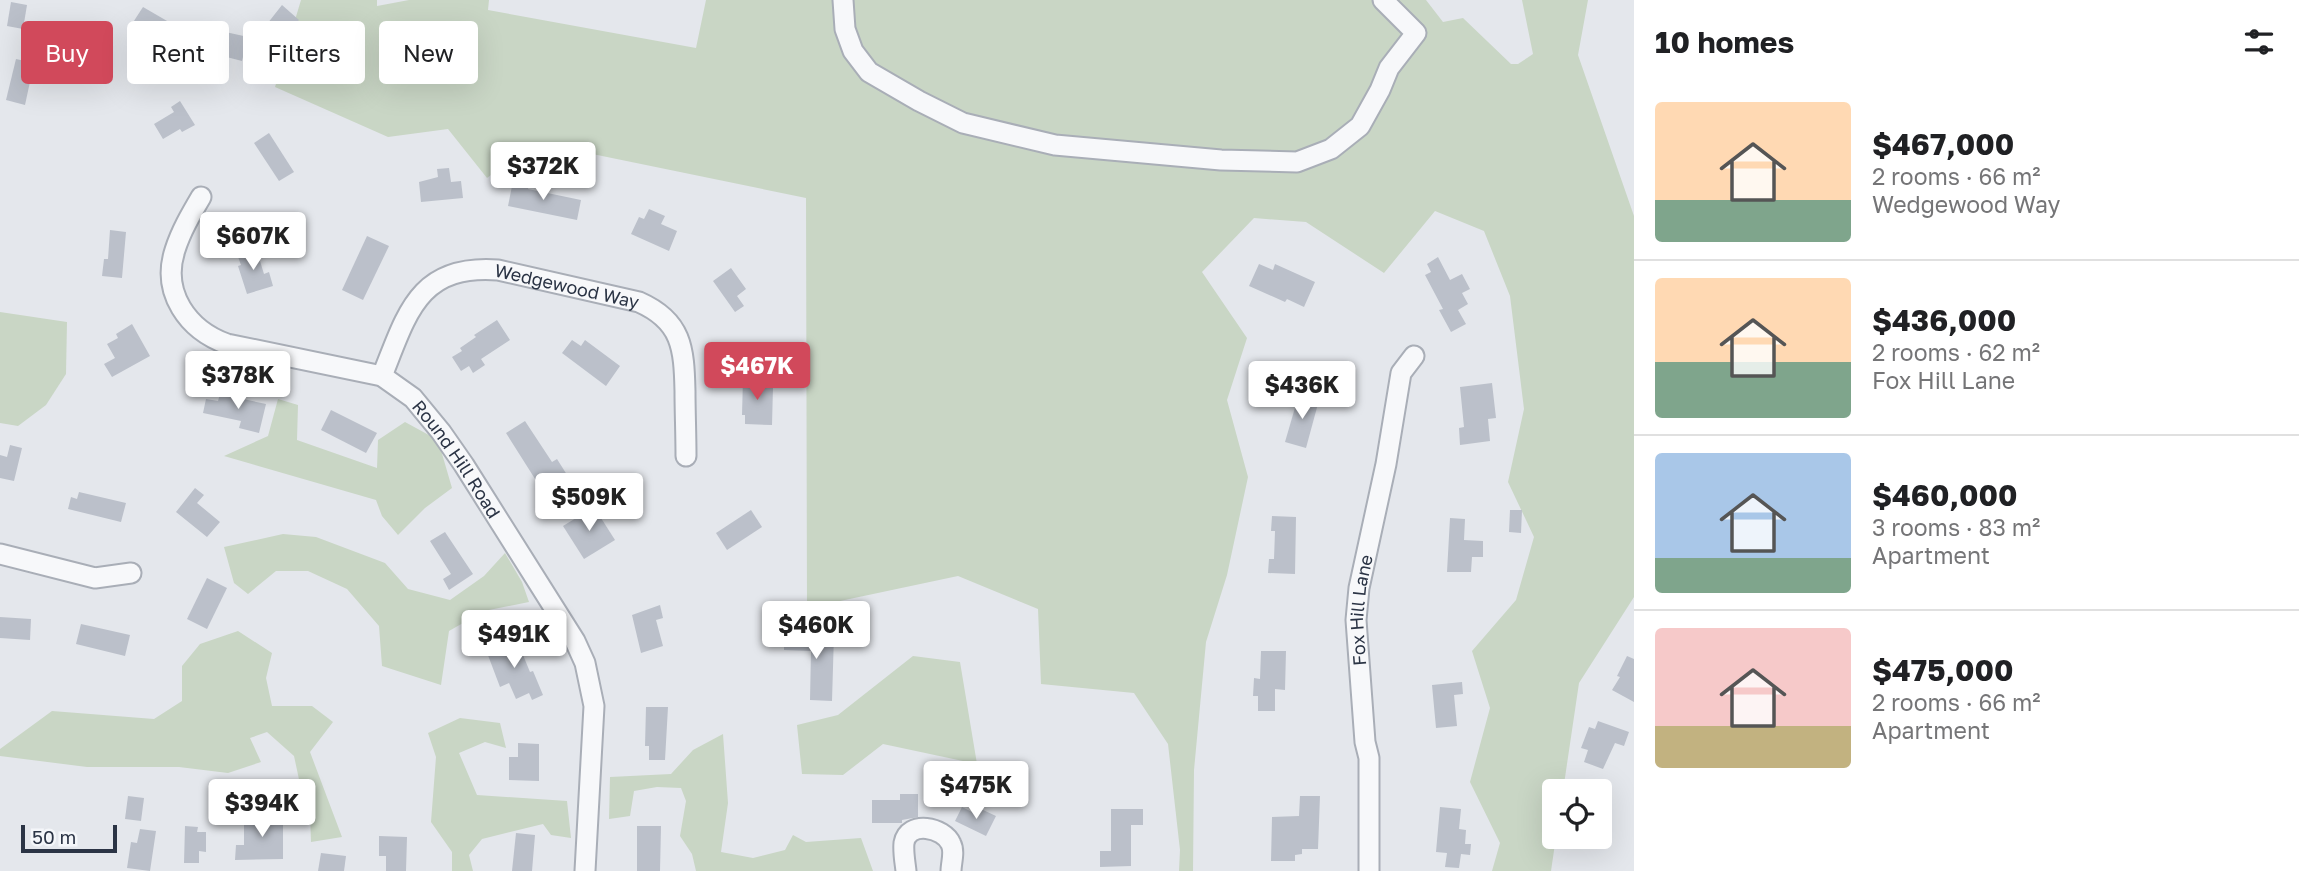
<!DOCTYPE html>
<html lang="en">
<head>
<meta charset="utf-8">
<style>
  body { margin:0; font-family:"Golos Text",sans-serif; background:#f2f2f2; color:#202124; height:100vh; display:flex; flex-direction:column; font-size:26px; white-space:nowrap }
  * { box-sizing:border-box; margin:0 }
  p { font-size:23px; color:#757577 }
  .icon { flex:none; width:38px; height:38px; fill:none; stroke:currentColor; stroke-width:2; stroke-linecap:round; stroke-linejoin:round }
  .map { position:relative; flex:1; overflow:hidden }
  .drawer { display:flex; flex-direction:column; background:#fff; width:665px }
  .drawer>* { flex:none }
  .guide { position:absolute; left:21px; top:21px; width:665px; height:63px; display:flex; gap:14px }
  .tools { position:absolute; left:1542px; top:779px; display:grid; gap:14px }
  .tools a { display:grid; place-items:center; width:70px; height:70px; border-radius:7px; background:#fff; box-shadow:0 7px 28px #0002; font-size:35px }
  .scale { position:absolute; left:21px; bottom:18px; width:96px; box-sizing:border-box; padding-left:7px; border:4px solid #2b3445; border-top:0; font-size:19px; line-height:24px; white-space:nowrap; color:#2b3445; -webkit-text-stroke:5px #f4f6f9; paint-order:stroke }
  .price { position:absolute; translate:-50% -60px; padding:0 16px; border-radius:7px; background:#fff; color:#222; font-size:23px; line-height:46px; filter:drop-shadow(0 2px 4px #0008) }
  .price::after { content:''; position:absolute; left:50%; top:42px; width:21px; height:16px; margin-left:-10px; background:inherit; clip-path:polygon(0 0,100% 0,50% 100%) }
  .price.on { background:#d1495b; color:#fff }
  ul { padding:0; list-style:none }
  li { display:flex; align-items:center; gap:21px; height:175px; padding:0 21px }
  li+li { border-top:2px solid #e0e0e0 }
  li span { display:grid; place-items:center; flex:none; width:196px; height:140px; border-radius:7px; color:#555 }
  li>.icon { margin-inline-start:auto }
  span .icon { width:84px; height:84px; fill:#fffc; stroke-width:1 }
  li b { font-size:30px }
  h2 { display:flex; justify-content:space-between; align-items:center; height:84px; padding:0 21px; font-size:30px }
  .chip { padding:0 24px; border-radius:7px; background:#fff; box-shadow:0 7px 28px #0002; font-size:24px; line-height:63px }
  .chip.on { background:#d1495b; color:#fff }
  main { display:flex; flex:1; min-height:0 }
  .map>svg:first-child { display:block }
  .green { fill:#c9d6c5 }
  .building { fill:#bbc0ca }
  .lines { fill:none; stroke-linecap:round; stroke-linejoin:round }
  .minor-casing { stroke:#a9aeb7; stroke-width:23 }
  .minor { stroke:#f7f8fa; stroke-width:19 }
  .labels { text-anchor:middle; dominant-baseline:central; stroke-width:5; stroke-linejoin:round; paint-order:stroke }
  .street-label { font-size:18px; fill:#2b3445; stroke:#f4f6f9 }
</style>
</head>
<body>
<main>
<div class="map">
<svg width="1634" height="871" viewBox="0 0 1634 871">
  <rect width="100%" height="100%" fill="#e4e7ec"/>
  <g class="green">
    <polygon points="301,0 377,0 377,6 409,0 489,0 488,10 696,48 706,0 1426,0 1443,22 1463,18 1511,64 1518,64 1533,54 1522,0 1588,0 1578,55 1634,216 1634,597 1579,683 1563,791 1554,791 1554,836 1556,837 1551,871 1492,871 1500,843 1470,782 1490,708 1472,651 1516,600 1534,537 1508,482 1524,409 1510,296 1484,231 1435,211 1384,273 1306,222 1254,218 1202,272 1247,338 1227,400 1248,477 1227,575 1206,642 1194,770 1193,871 1179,871 1180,850 1168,744 1134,693 1041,684 1038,609 958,576 807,608 806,198 534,142 487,178 448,129 388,137 275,87"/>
    <polygon points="0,312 67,322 66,374 46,405 18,426 0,423"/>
    <polygon points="278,399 298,405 297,440 377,468 378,440 405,422 438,440 452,488 425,508 398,535 382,516 376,500 224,456 268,436"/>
    <polygon points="283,534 316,537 385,563 408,589 450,600 484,576 505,553 522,582 529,602 484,611 449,631 441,685 382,666 379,626 347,589 308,571 276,571 248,594 234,583 224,547"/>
    <polygon points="238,631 272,653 266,678 272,706 312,706 333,722 310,752 342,837 311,842 310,813 300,784 294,756 267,732 250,738 261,762 228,773 179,767 87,767 0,756 0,749 52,711 154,719 182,701 182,666 200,644"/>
    <polygon points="913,656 960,662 977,764 883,744 843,775 802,774 797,725 838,715"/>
    <polygon points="460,718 500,723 506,748 485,742 459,753 477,795 567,801 571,838 551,835 543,824 482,839 469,855 473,871 452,871 452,852 431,822 436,757 428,733"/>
    <polygon points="723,734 728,803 721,852 753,858 785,850 793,835 806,842 861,838 873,871 696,871 692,854 680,836 686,801 681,788 657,787 634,791 630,816 609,819 610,777 671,774 693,750"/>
  </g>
  <g class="building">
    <polygon points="11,2 27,5 23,29 7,26"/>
    <polygon points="282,5 299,20 287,32 291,35 278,50 260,33"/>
    <polygon points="143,7 174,25 161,46 130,27"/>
    <polygon points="212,29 248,37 242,61 207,52"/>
    <polygon points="16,59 34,63 25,105 6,100"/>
    <polygon points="180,101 195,125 182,132 180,129 163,139 154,124 174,112 171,107"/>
    <polygon points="269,133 294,172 279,181 254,143"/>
    <polygon points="449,168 451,182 461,181 463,198 421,202 419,182 438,177 437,169"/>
    <polygon points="513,181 529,184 528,189 581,200 577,220 508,206"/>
    <polygon points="649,209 665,216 661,224 677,231 669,251 631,234 639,217 644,219"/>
    <polygon points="110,230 126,232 122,278 102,276 104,259 108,259"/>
    <polygon points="367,236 389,246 363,300 342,290"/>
    <polygon points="256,248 264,274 269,272 273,286 247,294 238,266 241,265 237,254"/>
    <polygon points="1438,257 1450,280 1462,274 1470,289 1462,293 1468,304 1458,310 1466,324 1451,332 1439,310 1443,309 1425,275 1431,272 1427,264"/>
    <polygon points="1259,264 1273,270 1275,264 1315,282 1304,307 1287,299 1285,302 1249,286"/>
    <polygon points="731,268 746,289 737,296 744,306 735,312 713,281"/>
    <polygon points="497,320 510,340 481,359 485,365 473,373 469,366 461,371 452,357 462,351 460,348 476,337 474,335"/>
    <polygon points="132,324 150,356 112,377 104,364 115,358 107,344 118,338 116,334"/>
    <polygon points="572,340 581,346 585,340 620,366 606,386 562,353"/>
    <polygon points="743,378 769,379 769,387 773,387 772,425 745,424 745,415 742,415"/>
    <polygon points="1492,383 1496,418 1488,419 1490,441 1460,445 1459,428 1464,427 1460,387"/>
    <polygon points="220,394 266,404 259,433 239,428 241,421 203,413 206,399 218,401"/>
    <polygon points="1299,394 1319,400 1306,448 1285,442"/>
    <polygon points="331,410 377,433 366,453 321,430"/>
    <polygon points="525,421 552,462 557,459 569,478 550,491 542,479 537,482 506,433"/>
    <polygon points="10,445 22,448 14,481 0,478 0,455 7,457"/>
    <polygon points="195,488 204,495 197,503 220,522 207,537 176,512"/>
    <polygon points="79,492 126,503 121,522 68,509 71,497 77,499"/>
    <polygon points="594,507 615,540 584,559 563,526"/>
    <polygon points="751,510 762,527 727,550 716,533"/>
    <polygon points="1510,510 1522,510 1521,533 1509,532"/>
    <polygon points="1272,516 1296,517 1295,574 1268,573 1269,559 1274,559 1275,531 1271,531"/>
    <polygon points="1450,518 1465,519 1464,540 1483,541 1483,557 1472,557 1471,572 1447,572"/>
    <polygon points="445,532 473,574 449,590 443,579 451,574 430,541"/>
    <polygon points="207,578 227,588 207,629 187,619"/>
    <polygon points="660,605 663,618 656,620 663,646 641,653 632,615"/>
    <polygon points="0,617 31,619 30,640 0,638"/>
    <polygon points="81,624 130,635 125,656 76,644"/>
    <polygon points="784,633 834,634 832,701 810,700 811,651 784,650"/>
    <polygon points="516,638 530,672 533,671 543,695 532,700 529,693 516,699 509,683 500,687 486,650"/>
    <polygon points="1261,651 1286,651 1285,690 1275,689 1275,711 1258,711 1258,696 1253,696 1254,678 1260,679"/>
    <polygon points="1627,656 1634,659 1634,702 1612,690 1620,677 1617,676"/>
    <polygon points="1462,682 1463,694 1454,695 1457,726 1436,728 1432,685"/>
    <polygon points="646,707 668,707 665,760 649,760 649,746 645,746"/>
    <polygon points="1598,721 1629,732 1624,746 1615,743 1603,769 1584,762 1588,750 1581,748 1589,727 1595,729"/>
    <polygon points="518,743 539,744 539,781 509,780 509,757 518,757"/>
    <polygon points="900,794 918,794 918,817 902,820 902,823 872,823 872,800 900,800"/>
    <polygon points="128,796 144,798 141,821 125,819"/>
    <polygon points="1300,796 1320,796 1318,849 1302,849 1302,854 1295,855 1295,861 1271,861 1272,817 1299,816"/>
    <polygon points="962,807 978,815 981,809 996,816 986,836 955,821"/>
    <polygon points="1440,807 1461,809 1459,829 1466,830 1465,844 1471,844 1470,855 1461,854 1459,868 1445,867 1447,853 1436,852"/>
    <polygon points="1111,809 1143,809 1143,825 1131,825 1131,866 1100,867 1100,851 1111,851"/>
    <polygon points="269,814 283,815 283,859 235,860 236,845 244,845 244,818 269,818"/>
    <polygon points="185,826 198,827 197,832 206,832 206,852 199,851 199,863 184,863"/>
    <polygon points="637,826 661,826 660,871 637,871"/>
    <polygon points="140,829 156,831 150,871 127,868 131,842 137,843"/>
    <polygon points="516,833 535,835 532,871 512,871"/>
    <polygon points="379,836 407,837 406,871 386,871 386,856 379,856"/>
    <polygon points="321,853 346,856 344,871 318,871"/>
  </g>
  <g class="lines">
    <defs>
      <g id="minor">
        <polyline points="843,0 845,29 853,51 869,72 919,101 963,123 1055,145 1221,160 1297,162 1331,149 1360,126 1380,90 1389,68 1416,33 1383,0"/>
        <path id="s1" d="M201,197C191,214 181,231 175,250C161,293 188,330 227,344L382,376L413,398L441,432L464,465L575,641L585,663L594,706L585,871"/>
        <path id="s2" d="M382,376C407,314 418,264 498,270L639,302C682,321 684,348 685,391C685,412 686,434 686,456"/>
        <polyline points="0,554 95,578 131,573"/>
        <path d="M906,871C905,862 903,852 904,843C908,820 944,827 951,844C955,852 951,863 951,871"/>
        <path id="s3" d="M1369,871V758L1365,742L1356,620L1359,588L1386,464L1401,373L1414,356"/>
      </g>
    </defs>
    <use href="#minor" class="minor-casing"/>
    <use href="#minor" class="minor"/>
  </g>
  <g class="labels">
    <g class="street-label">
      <text stroke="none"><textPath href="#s2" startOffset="245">Wedgewood Way</textPath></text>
      <text stroke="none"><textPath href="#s1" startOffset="450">Round Hill Road</textPath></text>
      <text stroke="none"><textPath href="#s3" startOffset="262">Fox Hill Lane</textPath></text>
    </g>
  </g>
</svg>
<div class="tools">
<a><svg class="icon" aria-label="locate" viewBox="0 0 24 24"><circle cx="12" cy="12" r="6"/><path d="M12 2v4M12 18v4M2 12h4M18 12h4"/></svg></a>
</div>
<div class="scale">50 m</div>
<b class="price" style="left:543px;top:202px">$372K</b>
<b class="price" style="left:253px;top:272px">$607K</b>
<b class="price on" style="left:757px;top:402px">$467K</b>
<b class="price" style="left:238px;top:411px">$378K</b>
<b class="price" style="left:1302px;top:421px">$436K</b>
<b class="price" style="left:589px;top:533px">$509K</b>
<b class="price" style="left:816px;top:661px">$460K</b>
<b class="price" style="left:514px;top:670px">$491K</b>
<b class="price" style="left:976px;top:821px">$475K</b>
<b class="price" style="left:262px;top:839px">$394K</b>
<div class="guide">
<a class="chip on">Buy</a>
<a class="chip">Rent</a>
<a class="chip">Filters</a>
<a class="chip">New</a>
</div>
</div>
<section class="drawer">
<h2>10 homes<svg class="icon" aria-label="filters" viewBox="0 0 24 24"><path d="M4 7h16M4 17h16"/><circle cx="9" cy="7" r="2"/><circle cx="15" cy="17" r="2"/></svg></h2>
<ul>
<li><span style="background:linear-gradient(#ffd9b3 70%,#7fa58c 0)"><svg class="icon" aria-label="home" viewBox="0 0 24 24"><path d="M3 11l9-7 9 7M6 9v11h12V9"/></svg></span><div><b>$467,000</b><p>2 rooms · 66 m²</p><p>Wedgewood Way</p></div></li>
<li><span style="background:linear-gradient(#ffd9b3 60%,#7fa58c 0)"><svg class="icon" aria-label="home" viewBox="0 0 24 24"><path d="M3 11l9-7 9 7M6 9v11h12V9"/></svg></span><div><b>$436,000</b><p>2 rooms · 62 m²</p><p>Fox Hill Lane</p></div></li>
<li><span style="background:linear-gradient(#a9c7e8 75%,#7fa58c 0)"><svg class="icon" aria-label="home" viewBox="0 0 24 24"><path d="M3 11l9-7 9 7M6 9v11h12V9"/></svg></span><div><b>$460,000</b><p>3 rooms · 83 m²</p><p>Apartment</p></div></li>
<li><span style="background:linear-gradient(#f6c9c9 70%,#c2b280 0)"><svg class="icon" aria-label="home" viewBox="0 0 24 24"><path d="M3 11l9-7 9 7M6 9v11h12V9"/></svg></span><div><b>$475,000</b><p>2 rooms · 66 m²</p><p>Apartment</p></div></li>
</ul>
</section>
</main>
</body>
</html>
